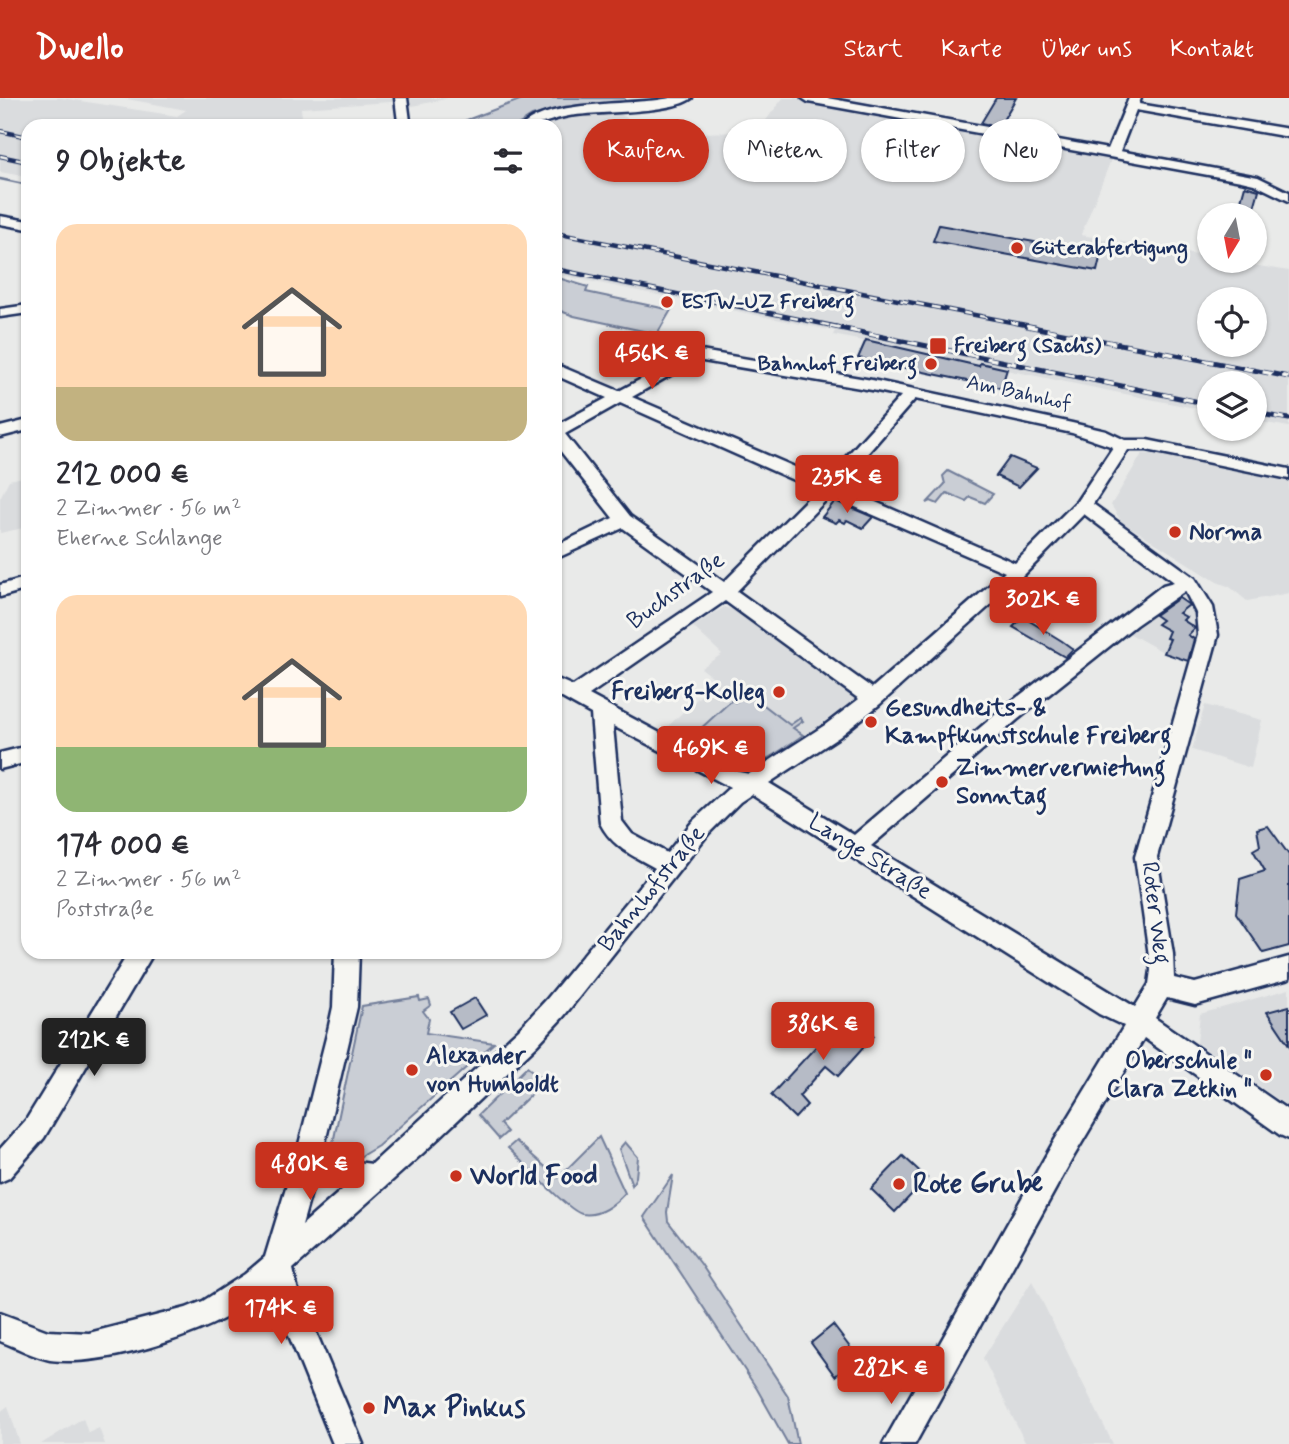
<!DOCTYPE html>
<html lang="de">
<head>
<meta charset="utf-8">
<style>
  body { margin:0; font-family:Mynerve,sans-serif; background:#f2f2f3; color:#2b2b33; height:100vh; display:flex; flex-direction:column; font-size:26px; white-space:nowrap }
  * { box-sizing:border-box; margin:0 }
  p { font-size:23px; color:#7c7c81 }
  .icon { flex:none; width:38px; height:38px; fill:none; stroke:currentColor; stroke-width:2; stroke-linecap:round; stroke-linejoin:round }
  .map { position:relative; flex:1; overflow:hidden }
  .details { position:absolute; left:21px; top:21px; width:541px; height:840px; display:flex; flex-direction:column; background:#fff; border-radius:21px; box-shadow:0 2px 5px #0004 }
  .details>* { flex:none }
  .guide { position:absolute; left:583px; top:21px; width:600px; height:63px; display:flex; gap:14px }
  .needle { width:46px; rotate:190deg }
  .fabs { position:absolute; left:1197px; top:105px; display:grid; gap:14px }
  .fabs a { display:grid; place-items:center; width:70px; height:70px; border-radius:50%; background:#fff; box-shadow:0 2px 5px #0004; font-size:35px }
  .price { position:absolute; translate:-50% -60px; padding:0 16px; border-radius:7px; background:#c8321e; color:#fff; font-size:23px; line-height:46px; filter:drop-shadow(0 2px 4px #0008) }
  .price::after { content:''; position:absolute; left:50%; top:42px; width:21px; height:16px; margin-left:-10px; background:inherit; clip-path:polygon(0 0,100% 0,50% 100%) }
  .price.selected { background:#222; color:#fff }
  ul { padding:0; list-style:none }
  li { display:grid; align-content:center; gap:14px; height:371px; padding:0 35px }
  li span { display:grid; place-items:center; height:217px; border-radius:21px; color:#555 }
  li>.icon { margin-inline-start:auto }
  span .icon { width:126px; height:126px; fill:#fffc; stroke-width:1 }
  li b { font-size:30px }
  h2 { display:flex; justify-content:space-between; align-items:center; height:84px; padding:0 35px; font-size:30px }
  .chip { padding:0 24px; border-radius:32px; background:#fff; box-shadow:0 2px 5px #0004; font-size:24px; line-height:63px }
  .chip.selected { background:#c8321e; color:#fff }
  header { display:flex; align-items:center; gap:42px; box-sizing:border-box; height:98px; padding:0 35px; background:#c8321e; color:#fff }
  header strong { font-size:33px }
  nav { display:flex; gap:38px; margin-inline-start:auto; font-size:24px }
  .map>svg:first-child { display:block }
  .built { fill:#dadcde; fill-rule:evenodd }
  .green { fill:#caced5; stroke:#727e9a; stroke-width:2 }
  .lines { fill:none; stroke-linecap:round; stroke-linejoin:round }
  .stream { stroke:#6c7995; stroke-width:2.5 }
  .building { fill:#b6bbc6; stroke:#1b2f5e; stroke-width:2 }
  .minor-casing { stroke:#1b2f5e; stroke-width:5 }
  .minor { fill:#f6f6f2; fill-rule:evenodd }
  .rail-far1-casing { stroke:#1b2f5e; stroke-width:4.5 }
  .rail-casing { stroke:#1b2f5e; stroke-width:5 }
  .rail-far1 { stroke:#f6f6f2; stroke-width:2.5; stroke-dasharray:8; stroke-linecap:butt }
  .rail { stroke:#f6f6f2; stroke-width:3.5; stroke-dasharray:10; stroke-linecap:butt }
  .poi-dot { fill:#c8321e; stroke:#f6f6f2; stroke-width:2.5 }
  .labels { text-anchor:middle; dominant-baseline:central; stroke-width:6; stroke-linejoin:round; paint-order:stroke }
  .far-poi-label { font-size:21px; font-weight:bold; fill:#1b2f5e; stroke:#f6f6f2; text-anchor:start }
  .far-street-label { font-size:21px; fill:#1b2f5e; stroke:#f6f6f2 }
  .poi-label { font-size:24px; font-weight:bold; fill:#1b2f5e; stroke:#f6f6f2; text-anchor:start }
  .street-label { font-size:24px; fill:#1b2f5e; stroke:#f6f6f2 }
  .near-poi-label { font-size:28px; font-weight:bold; fill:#1b2f5e; stroke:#f6f6f2; text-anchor:start }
</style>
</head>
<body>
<header>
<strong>Dwello</strong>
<nav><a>Start</a><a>Karte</a><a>Über uns</a><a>Kontakt</a></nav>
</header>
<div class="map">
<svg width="1289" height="1346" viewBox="0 0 1289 1346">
  <rect width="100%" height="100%" fill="#e9eae9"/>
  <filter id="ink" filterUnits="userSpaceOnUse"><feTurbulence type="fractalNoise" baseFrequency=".0143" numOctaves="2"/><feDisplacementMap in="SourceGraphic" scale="14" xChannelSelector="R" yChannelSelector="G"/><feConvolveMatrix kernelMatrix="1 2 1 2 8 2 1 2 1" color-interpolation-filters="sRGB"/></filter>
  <g filter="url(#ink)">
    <g class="built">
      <polygon points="0,0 61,0 177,18 186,12 122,0 449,0 408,9 405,3 301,10 303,28 28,28 28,79 0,74"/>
      <path d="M783,0H801L1113,57L1081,137L1209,159V163H1229L1289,173V329L1255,323V285H1209V313L833,237L835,233L555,176V28H532L534,26L569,16L614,13L669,42L685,35L757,34ZM1209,201H1255V247H1209Z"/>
      <polygon points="1142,356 1164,356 1289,382 1289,495 1247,503 1230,489 1217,484 1121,423 1111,407"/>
      <polygon points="28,378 28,429 0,435 0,400 9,382"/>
      <polygon points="1178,493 1190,496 1203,520 1194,565 1165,555 1125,533"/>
      <polygon points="724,509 734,512 858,599 767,665 746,672 730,669 663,633 717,582 701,570 722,556 693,529"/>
      <polygon points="1205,607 1262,622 1251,670 1192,652"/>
      <polygon points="1289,891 1289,1009 1197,945 1200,916"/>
      <polygon points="1032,1183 1113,1346 1026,1346 983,1260"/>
      <polygon points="8,1308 20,1346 0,1346 0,1314"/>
      <polygon points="83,1320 88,1335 99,1330 105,1346 41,1346"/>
    </g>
    <g class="green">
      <polygon points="525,0 624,0 628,6 560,11 532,18 516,28 451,28"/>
      <polygon points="555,179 588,189 586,194 671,212 657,236 574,218 555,211"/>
      <polygon points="948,373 993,396 985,405 970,399 966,403 947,395 938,406 931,403 927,405 945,386 943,378"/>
      <path d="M747,597L752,598L790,627L800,620L803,623L793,630L803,637C750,675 743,677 687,643L732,602L735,604Z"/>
      <polygon points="419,899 420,903 429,901 431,907 423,913 429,921 426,935 494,945 378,1048 356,1061 348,1062 337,1058 333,1045 362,908"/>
      <polygon points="527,969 545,983 500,1026 507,1034 499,1041 478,1017"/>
      <path d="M599,1039L625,1095C614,1107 599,1119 582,1116C568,1113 521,1062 508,1050L516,1043L558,1080Z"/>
      <polygon points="625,1044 638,1059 636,1079 632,1087 619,1051"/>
      <polygon points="673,1077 667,1114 668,1123 701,1166 788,1298 798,1346 788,1346 757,1291 644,1119"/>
    </g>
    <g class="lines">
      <polyline class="stream" points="0,81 28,87"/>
    </g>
    <g class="building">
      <polygon points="996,0 1016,0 999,29 981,25"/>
      <polygon points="1245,88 1259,92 1252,117 1237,117"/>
      <polygon points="939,127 1101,156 1097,173 933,143"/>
      <polygon points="866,242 979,268 980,265 1007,271 1001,290 938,277 858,260"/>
      <polygon points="1010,359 1037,370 1019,389 996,378"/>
      <polygon points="835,403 873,419 863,430 847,422 845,425 839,422 836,425 822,419"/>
      <polygon points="1179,500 1189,507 1179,515 1186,519 1183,522 1195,530 1188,537 1194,541 1188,563 1164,555 1170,541 1166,540 1169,533 1157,526 1162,522 1155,517"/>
      <polygon points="1023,519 1062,543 1073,551 1065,559 1013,529"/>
      <polygon points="1268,728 1289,757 1289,848 1263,855 1236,815 1240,781 1265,773 1253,752 1260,748 1257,731"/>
      <polygon points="475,900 486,917 461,931 450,914"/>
      <polygon points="1289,908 1289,947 1267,914"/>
      <polygon points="846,916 874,938 838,978 826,968 799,998 807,1007 795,1020 771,997"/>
      <polygon points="903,1058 927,1080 895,1114 871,1091"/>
      <polygon points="833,1227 858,1260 835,1278 811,1245"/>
    </g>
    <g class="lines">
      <defs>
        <g id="minor">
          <polygon points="395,0 407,0 410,23 414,28 401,28 398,24"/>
          <path d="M670,0H692C671,16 598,13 569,18C552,21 539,28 522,28C552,1 631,8 670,0Z"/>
          <polygon points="802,0 827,0 1108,51 1129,0 1141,0 1139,6 1289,31 1289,39 1136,12 1120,53 1258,79 1289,94 1289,103 1254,86 1241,83 808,4"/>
          <polygon points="0,118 28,123 28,131 0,126"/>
          <polygon points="28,207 28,215 0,219 0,211"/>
          <path d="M695,252L872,282L1072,325L1106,333L1125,342H1147L1289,371V381L1147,352H1128L1093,406L1195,480L1213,509L1218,537L1157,759L1173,856L1174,880L1195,885L1289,859V881L1195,907L1167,900L1155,920L1289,1013V1041L1280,1037L1144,940L1071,1063L915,1346H883L1053,1045L1124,928L1099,916L752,696L740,704L709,735L564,918L537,947L423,1055L293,1171L297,1189L363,1346H333L270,1191C225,1231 110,1270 50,1262C34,1259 16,1249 0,1243V1215L48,1233L89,1235L186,1210L203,1203L245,1176L265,1159L297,1054L328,932L333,909L335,854H359L357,909L324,1049L341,1062L372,1066L519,931L546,902L655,770C632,757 612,749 600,725L591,616L555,596V580L573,588L712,494L623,430L555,461V448L613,420L555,346V328L607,300L555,277V266L619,293ZM697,262L872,292L901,298L825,382L632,299ZM915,301L1072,335L1113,349L1077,403L1015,465L839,388ZM620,305L816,392L724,484L630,418L565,336ZM830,398L1005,474L872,590L737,493ZM1084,416L1174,484L1163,487L1002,611L854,737L769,685L839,639L880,606L1024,477ZM1185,493L1196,515L1198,537L1135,759L1151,872L1149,886L1135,909L871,748L1017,622L1136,527ZM725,503L859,601L825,627L749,676L739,674L686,649L589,597ZM613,628L730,689L693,723L667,755L632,736L622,723ZM316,1077L344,1090L302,1127Z"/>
          <polygon points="28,322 28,332 0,339 0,329"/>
          <polygon points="28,479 28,491 0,499 0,487"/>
          <polygon points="28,648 28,664 0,671 0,655"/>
          <polygon points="129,854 154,854 44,1040 9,1080 0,1084 0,1051 26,1022"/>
        </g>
      </defs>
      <use href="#minor" class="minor-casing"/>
      <use href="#minor" class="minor"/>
      <defs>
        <g id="rail-far1">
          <polyline points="0,33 28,39"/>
          <polyline points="0,58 28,64"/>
          <polyline points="555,135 1036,229"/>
          <polyline points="555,171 838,229"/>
        </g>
        <g id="rail">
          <polyline points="830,228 1209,306"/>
          <polyline points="1027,228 1289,279"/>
          <polyline points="1255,315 1289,321"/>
        </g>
      </defs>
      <use href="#rail-far1" class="rail-far1-casing"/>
      <use href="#rail" class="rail-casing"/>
      <use href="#rail-far1" class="rail-far1"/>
      <use href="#rail" class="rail"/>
    </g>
  </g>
  <g class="poi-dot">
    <circle cx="1017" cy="150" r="7"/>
    <circle cx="667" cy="204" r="7"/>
    <rect x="929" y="239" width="18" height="18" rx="3.5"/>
    <circle cx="931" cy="266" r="7"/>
    <circle cx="1175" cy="434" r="7"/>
    <circle cx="779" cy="594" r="7"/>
    <circle cx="871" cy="624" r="7"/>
    <circle cx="942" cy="684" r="7"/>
    <circle cx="412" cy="972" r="7"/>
    <circle cx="1266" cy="977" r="7"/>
    <circle cx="456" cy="1078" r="7"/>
    <circle cx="899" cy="1086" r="7"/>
    <circle cx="369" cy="1310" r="7"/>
  </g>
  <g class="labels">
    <g class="far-poi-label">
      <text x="1031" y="150">Güterabfertigung</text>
      <text x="681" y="204">ESTW-UZ Freiberg</text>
      <text x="954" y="248">Freiberg (Sachs)</text>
      <text x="917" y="266" text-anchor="end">Bahnhof Freiberg</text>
    </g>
    <g class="far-street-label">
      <text transform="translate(1019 295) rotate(12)">Am Bahnhof</text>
    </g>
    <g class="poi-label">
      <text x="1189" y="434">Norma</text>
      <text x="765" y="594" text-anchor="end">Freiberg-Kolleg</text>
      <text x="885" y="610">Gesundheits- &amp;<tspan x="885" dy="28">Kampfkunstschule Freiberg</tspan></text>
      <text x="956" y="670">Zimmervermietung<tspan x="956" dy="28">Sonntag</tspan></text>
      <text x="426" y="958">Alexander<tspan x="426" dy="28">von Humboldt</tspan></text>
      <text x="1252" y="963" text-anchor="end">Oberschule "<tspan x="1252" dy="28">Clara Zetkin "</tspan></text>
    </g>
    <g class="street-label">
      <text transform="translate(676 493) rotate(-36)">Buchstraße</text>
      <text transform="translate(870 759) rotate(32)">Lange Straße</text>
      <text transform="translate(652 791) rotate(-51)">Bahnhofstraße</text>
      <text transform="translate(1155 815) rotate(83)">Roter Weg</text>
    </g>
    <g class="near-poi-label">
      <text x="470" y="1078">World Food</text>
      <text x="913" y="1086">Rote Grube</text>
      <text x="383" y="1310">Max Pinkus</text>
    </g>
  </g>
</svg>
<div class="fabs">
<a><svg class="needle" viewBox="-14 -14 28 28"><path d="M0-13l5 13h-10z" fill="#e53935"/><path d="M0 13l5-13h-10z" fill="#7c7c81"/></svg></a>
<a><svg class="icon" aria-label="locate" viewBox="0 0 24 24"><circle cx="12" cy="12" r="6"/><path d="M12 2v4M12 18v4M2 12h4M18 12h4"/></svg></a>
<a><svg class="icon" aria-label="layers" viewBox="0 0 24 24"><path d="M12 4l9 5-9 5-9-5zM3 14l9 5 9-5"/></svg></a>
</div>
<b class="price" style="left:652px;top:293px">456K €</b>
<b class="price" style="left:847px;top:417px">235K €</b>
<b class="price" style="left:1043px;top:539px">302K €</b>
<b class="price" style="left:711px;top:688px">469K €</b>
<b class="price" style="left:823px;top:964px">386K €</b>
<b class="price selected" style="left:94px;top:980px">212K €</b>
<b class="price" style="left:310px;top:1104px">480K €</b>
<b class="price" style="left:281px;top:1248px">174K €</b>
<b class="price" style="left:891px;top:1308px">282K €</b>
<div class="guide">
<a class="chip selected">Kaufen</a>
<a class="chip">Mieten</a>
<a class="chip">Filter</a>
<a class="chip">Neu</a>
</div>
<section class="details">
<h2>9 Objekte<svg class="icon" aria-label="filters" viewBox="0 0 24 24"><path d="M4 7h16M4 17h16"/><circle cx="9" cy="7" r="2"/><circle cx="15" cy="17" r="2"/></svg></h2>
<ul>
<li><span style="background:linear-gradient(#ffd9b3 75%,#c2b280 0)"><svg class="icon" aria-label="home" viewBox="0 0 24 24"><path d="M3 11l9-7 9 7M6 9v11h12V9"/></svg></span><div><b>212 000 €</b><p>2 Zimmer · 56 m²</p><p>Eherne Schlange</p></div></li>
<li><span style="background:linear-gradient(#ffd9b3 70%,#8fb573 0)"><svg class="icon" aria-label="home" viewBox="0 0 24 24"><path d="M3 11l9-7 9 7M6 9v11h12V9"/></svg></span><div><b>174 000 €</b><p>2 Zimmer · 56 m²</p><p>Poststraße</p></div></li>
</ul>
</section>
</div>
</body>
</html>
